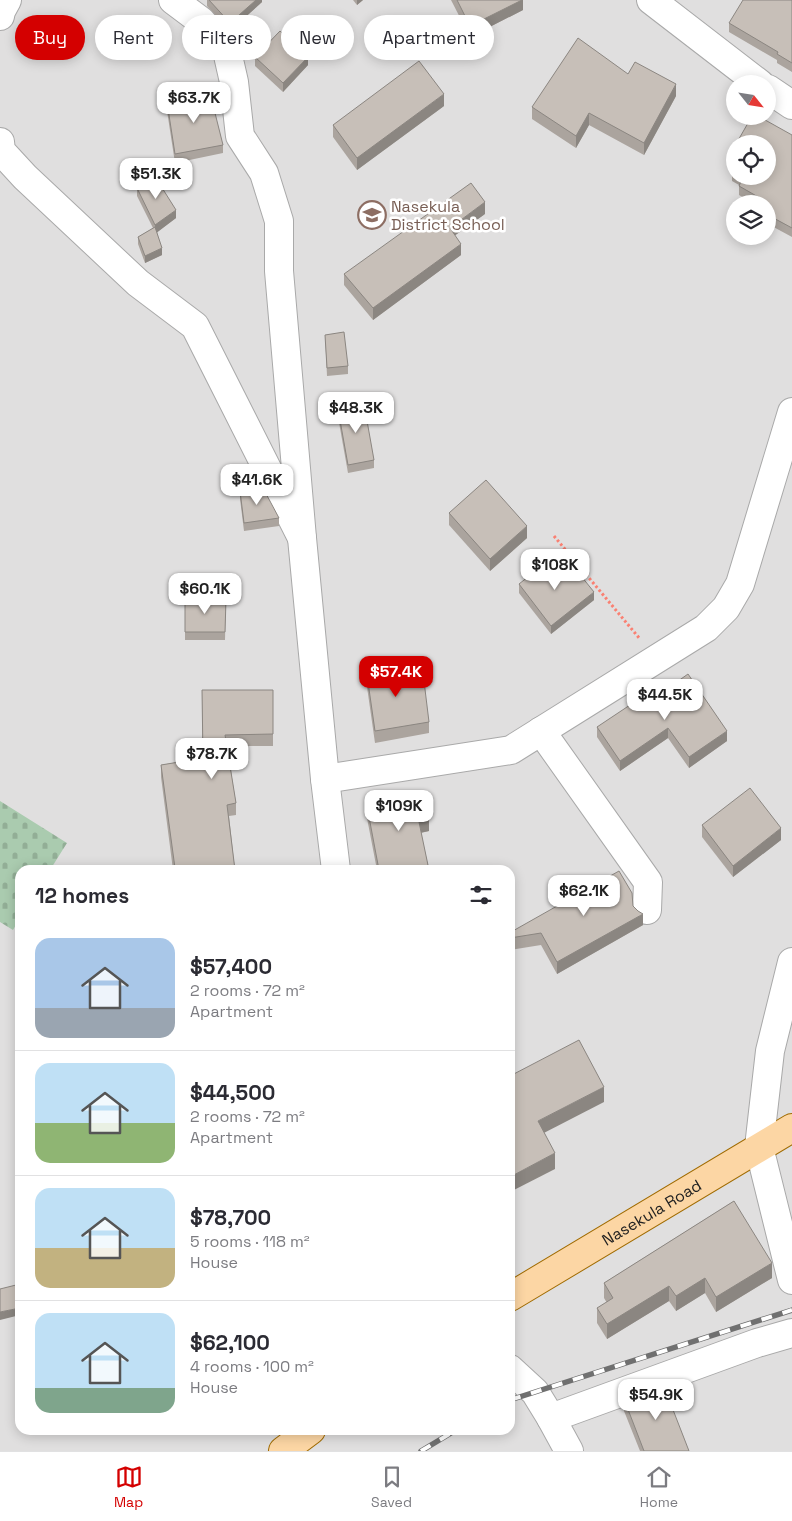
<!DOCTYPE html>
<html lang="en">
<head>
<meta charset="utf-8">
<style>
  body { margin:0; font-family:"Space Grotesk",sans-serif; background:#f2f2f3; color:#2b2b33; height:100vh; display:flex; flex-direction:column; font-size:19px; white-space:nowrap }
  * { box-sizing:border-box; margin:0 }
  p { font-size:16px; color:#7c7c81 }
  .icon { flex:none; width:28px; height:28px; fill:none; stroke:currentColor; stroke-width:2; stroke-linecap:round; stroke-linejoin:round }
  .map { position:relative; flex:1; overflow:hidden }
  .panel { position:absolute; left:15px; top:865px; width:500px; height:570px; display:flex; flex-direction:column; background:#fff; border-radius:15px; box-shadow:0 2px 12px #0003 }
  .panel>* { flex:none }
  .guide { position:absolute; left:15px; top:15px; width:500px; height:45px; display:flex; gap:10px }
  .needle { width:32px; rotate:120deg }
  .fabs { position:absolute; left:726px; top:75px; display:grid; gap:10px }
  .fabs a { display:grid; place-items:center; width:50px; height:50px; border-radius:50%; background:#fff; box-shadow:0 2px 12px #0003; font-size:25px }
  .price { position:absolute; translate:-50% -42px; padding:0 11px; border-radius:10px; background:#fff; color:#222; font-size:16px; line-height:32px; filter:drop-shadow(0 1px 2px #0008) }
  .price::after { content:''; position:absolute; left:50%; top:30px; width:15px; height:11px; margin-left:-8px; background:inherit; clip-path:polygon(0 0,100% 0,50% 100%) }
  .price.on { background:#d40000; color:#fff }
  ul { padding:0; list-style:none }
  li { display:flex; align-items:center; gap:15px; height:125px; padding:0 20px }
  li+li { border-top:1px solid #e1e1e2 }
  li span { display:grid; place-items:center; flex:none; width:140px; height:100px; border-radius:15px; color:#555 }
  li>.icon { margin-inline-start:auto }
  span .icon { width:60px; height:60px; fill:#fffc; stroke-width:1 }
  li b { font-size:21px }
  h2 { display:flex; justify-content:space-between; align-items:center; height:60px; padding:0 20px; font-size:21px }
  .tag { padding:0 18px; border-radius:22px; background:#fff; box-shadow:0 2px 12px #0003; font-size:18px; line-height:45px }
  .tag.on { background:#d40000; color:#fff }
  .tabs { display:flex; justify-content:space-around; align-items:center; height:70px; border-top:1px solid #e1e1e2; background:#fff; font-size:14px; color:#7c7c81 }
  .tabs a { display:grid; justify-items:center; gap:2px }
  .tabs .on { color:#d40000 }
  .map>svg:first-child { display:block }
  .residential { fill:#e0dfdf; fill-rule:evenodd }
  .cemetery { fill:url(#cemetery-stones) }
  .lines { fill:none; stroke-linecap:round; stroke-linejoin:round }
  .minor-casing { stroke:#a9a9a9; stroke-width:30 }
  .major-casing { stroke:#a06b00; stroke-width:30 }
  .path { stroke:#fa8072; stroke-width:3; stroke-dasharray:2.5 2.5; stroke-linecap:butt }
  .minor { stroke:#fff; stroke-width:28 }
  .major { stroke:#fcd6a4; stroke-width:28 }
  .rail-casing { stroke:#707070; stroke-width:5.5 }
  .rail { stroke:#fff; stroke-width:4; stroke-dasharray:11; stroke-linecap:butt }
  .wall { fill:#aba49e }
  .shaded-wall { fill:#8b8681 }
  .building { fill:#c7bfb8; stroke:#8b8681 }
  .labels { text-anchor:middle; dominant-baseline:central; stroke-width:5; stroke-linejoin:round; paint-order:stroke }
  .education-label { font-size:16px; fill:#785e54; stroke:#fff; text-anchor:start }
  .street-label { font-size:16px; fill:#222; stroke:#fff }
</style>
</head>
<body>
<div class="map">
<svg width="792" height="1451" viewBox="0 0 792 1451">
  <defs>
    <pattern id="cemetery-stones" width="16" height="16" patternUnits="userSpaceOnUse" patternTransform="scale(1.25)"><rect width="16" height="16" fill="#aacbaf"/><path d="M2 7V4a2 2 0 0 1 4 0v3zM10 15v-3a2 2 0 0 1 4 0v3z" fill="#92ae96"/></pattern>
  </defs>
  <rect width="100%" height="100%" fill="#f2efe9"/>
  <path class="residential" d="M0,0H792V1451H0ZM735,84H768V116H735ZM735,144H768V176H735ZM735,204H768V236H735ZM20,870H510V1430H20Z"/>
  <polygon class="cemetery" points="0,801 67,843 50,870 20,870 20,918 13,930 0,922"/>
  <g class="lines">
    <defs>
      <g id="minor">
        <polyline points="651,0 760,84"/>
        <polyline points="0,16 1,11 7,0"/>
        <polyline points="768,89 792,105"/>
        <polyline points="0,142 1,151 25,177 138,283 195,326 302,538 279,271 279,221 264,173 240,136 234,82 227,51 201,21 173,0"/>
        <polyline points="302,538 325,779 336,870"/>
        <polyline points="541,731 648,882 647,910"/>
        <polyline points="325,779 511,750 706,628 726,608 740,584 792,412"/>
        <polyline points="792,962 770,1051 759,1147 792,1280"/>
        <polyline points="510,1369 535,1392 551,1418 569,1451"/>
        <polyline points="551,1418 757,1343 792,1333"/>
      </g>
      <g id="major">
        <path id="s1" d="M510,1297L792,1128"/>
        <polyline points="283,1451 311,1430"/>
      </g>
    </defs>
    <use href="#minor" class="minor-casing"/>
    <use href="#major" class="major-casing"/>
    <polyline class="path" points="554,536 640,639"/>
    <use href="#minor" class="minor"/>
    <use href="#major" class="major"/>
    <defs>
      <g id="rail">
        <polyline points="510,1400 792,1310"/>
        <polyline points="421,1451 456,1430"/>
      </g>
    </defs>
    <use href="#rail" class="rail-casing"/>
    <use href="#rail" class="rail"/>
  </g>
  <g class="wall">
    <polygon points="207,0 262,0 262,2 230,31 207,6"/>
    <polygon points="353,0 363,0 357,5"/>
    <polygon points="451,0 523,0 523,10 470,37"/>
    <polygon points="792,0 792,72 777,63 777,60 729,32 729,23"/>
    <polygon points="255,57 308,65 283,92 255,66"/>
    <polygon points="628,74 676,96 644,155 589,125 576,148 532,119 532,107"/>
    <polygon points="167,102 223,145 223,153 175,163 167,111"/>
    <polygon points="444,106 357,170 333,137 333,125"/>
    <polygon points="792,135 792,237 768,224 768,204 754,204 739,195 739,185 732,181 732,172 735,166 735,176 768,176"/>
    <polygon points="137,188 176,218 157,232 162,255 145,263 138,244 138,237 153,228 137,196"/>
    <polygon points="485,214 455,235 461,255 373,320 344,285 344,274"/>
    <polygon points="325,335 348,366 348,374 327,376"/>
    <polygon points="338,409 374,460 374,468 348,473 338,417"/>
    <polygon points="240,491 279,518 279,526 244,531 240,499"/>
    <polygon points="449,513 527,538 490,571 449,525"/>
    <polygon points="568,578 594,600 551,634 519,593 519,584"/>
    <polygon points="185,598 226,599 225,640 185,640"/>
    <polygon points="366,668 394,678 429,722 429,733 375,743 366,680"/>
    <polygon points="202,690 273,690 273,746 227,746 236,803 236,815 229,816 235,870 173,870 161,777 161,765 202,758"/>
    <polygon points="643,706 727,741 689,768 668,738 620,771 597,737 597,727"/>
    <polygon points="366,801 429,831 421,833 429,870 377,870 366,813"/>
    <polygon points="702,825 781,840 733,877 702,837"/>
    <polygon points="633,906 643,925 557,974 541,945 510,950 510,924 511,932"/>
    <polygon points="734,1201 772,1278 716,1312 705,1293 676,1311 669,1301 607,1339 597,1323 597,1308 607,1303 604,1298 604,1283"/>
    <polygon points="624,1399 689,1451 640,1451 624,1411"/>
  </g>
  <g class="shaded-wall">
    <polygon points="256,0 262,0 262,2 230,31 230,23"/>
    <polygon points="357,0 363,0 357,5"/>
    <polygon points="522,0 523,0 523,10 470,37 470,26"/>
    <polygon points="308,57 308,65 283,92 283,83"/>
    <polygon points="676,84 676,96 644,155 644,143"/>
    <polygon points="444,94 444,106 357,170 357,158"/>
    <polygon points="589,113 589,125 576,148 576,136"/>
    <polygon points="485,202 485,214 450,239 450,228"/>
    <polygon points="176,210 176,218 155,234 155,225"/>
    <polygon points="461,244 461,255 373,320 373,308"/>
    <polygon points="162,248 162,255 145,263 145,256"/>
    <polygon points="527,526 527,538 490,571 490,559"/>
    <polygon points="594,592 594,600 551,634 551,626"/>
    <polygon points="668,728 668,738 620,771 620,761"/>
    <polygon points="727,731 727,741 689,768 689,757"/>
    <polygon points="429,820 429,831 419,833 419,822"/>
    <polygon points="781,828 781,840 733,877 733,866"/>
    <polygon points="643,914 643,925 557,974 557,962"/>
    <polygon points="604,1087 604,1102 538,1136 538,1121"/>
    <polygon points="555,1153 555,1169 510,1192 510,1177"/>
    <polygon points="772,1263 772,1278 716,1312 716,1297"/>
    <polygon points="705,1278 705,1293 676,1311 676,1296"/>
    <polygon points="669,1286 669,1301 607,1339 607,1324"/>
    <polygon points="20,1308 20,1315 0,1320 0,1312"/>
  </g>
  <g class="building">
    <polygon points="209,0 256,0 230,23"/>
    <polygon points="457,0 522,0 470,26"/>
    <polygon points="743,0 792,0 792,63 777,54 778,52 729,23"/>
    <polygon points="280,31 308,57 283,83 255,57"/>
    <polygon points="578,38 628,74 635,62 676,84 644,143 589,113 576,136 532,107"/>
    <polygon points="419,61 444,94 357,158 333,125"/>
    <polygon points="210,93 223,145 175,154 167,102"/>
    <polygon points="752,116 758,116 792,135 792,228 768,215 768,204 765,204 767,202 739,186 743,177 741,176 768,176 768,144 736,144"/>
    <polygon points="735,166 735,173 732,172"/>
    <polygon points="154,175 176,210 155,225 137,188"/>
    <polygon points="471,183 485,202 450,228 461,244 373,308 344,274"/>
    <polygon points="155,227 162,248 145,256 138,237"/>
    <polygon points="344,332 348,366 327,368 325,335"/>
    <polygon points="364,404 374,460 348,465 338,409"/>
    <polygon points="486,480 527,526 490,559 449,513"/>
    <polygon points="263,488 279,518 244,523 240,491"/>
    <polygon points="553,557 568,578 577,571 594,592 551,626 519,584"/>
    <polygon points="185,598 226,599 225,632 185,632"/>
    <polygon points="391,662 394,678 423,673 429,722 375,731 366,668"/>
    <polygon points="688,674 727,731 689,757 668,728 620,761 597,727 639,699 643,706"/>
    <polygon points="202,690 273,690 273,734 225,735 236,803 227,805 235,870 177,870 176,868 175,868 161,765 203,758"/>
    <polygon points="750,788 781,828 733,866 702,825"/>
    <polygon points="412,793 424,796 429,820 419,822 429,870 397,870 397,869 390,870 379,870 366,801"/>
    <polygon points="619,871 632,893 633,906 638,911 643,914 557,962 541,933 510,938 510,924 511,932"/>
    <polygon points="579,1040 604,1087 538,1121 555,1153 510,1177 510,1076"/>
    <polygon points="734,1201 772,1263 716,1297 705,1278 676,1296 669,1286 607,1324 597,1308 613,1298 604,1283"/>
    <polygon points="20,1284 20,1308 0,1312 0,1289"/>
    <polygon points="663,1384 689,1451 644,1451 624,1399"/>
  </g>
  <defs>
    <symbol id="school-ring" viewBox="-11 -11 22 22"><circle r="9.5" fill="#fff" stroke="#8d6e63" stroke-width="1.5"/><path d="M0-5L7-2L0 1L-7-2ZM-4 1L0 2.5L4 1V4Q0 6-4 4Z" fill="#8d6e63"/></symbol>
  </defs>
  <g fill-rule="evenodd">
    <use href="#school-ring" x="356" y="199" width="32" height="32"/>
  </g>
  <g class="labels">
    <g class="education-label">
      <text x="391" y="206">Nasekula<tspan x="391" dy="18">District School</tspan></text>
    </g>
    <g class="street-label">
      <text stroke="none"><textPath href="#s1" startOffset="165">Nasekula Road</textPath></text>
    </g>
  </g>
</svg>
<div class="fabs">
<a><svg class="needle" viewBox="-14 -14 28 28"><path d="M0-13l5 13h-10z" fill="#e53935"/><path d="M0 13l5-13h-10z" fill="#7c7c81"/></svg></a>
<a><svg class="icon" aria-label="locate" viewBox="0 0 24 24"><circle cx="12" cy="12" r="6"/><path d="M12 2v4M12 18v4M2 12h4M18 12h4"/></svg></a>
<a><svg class="icon" aria-label="layers" viewBox="0 0 24 24"><path d="M12 4l9 5-9 5-9-5zM3 14l9 5 9-5"/></svg></a>
</div>
<b class="price" style="left:194px;top:124px">$63.7K</b>
<b class="price" style="left:156px;top:200px">$51.3K</b>
<b class="price" style="left:356px;top:434px">$48.3K</b>
<b class="price" style="left:257px;top:506px">$41.6K</b>
<b class="price" style="left:555px;top:591px">$108K</b>
<b class="price" style="left:205px;top:615px">$60.1K</b>
<b class="price on" style="left:396px;top:698px">$57.4K</b>
<b class="price" style="left:665px;top:721px">$44.5K</b>
<b class="price" style="left:212px;top:780px">$78.7K</b>
<b class="price" style="left:399px;top:832px">$109K</b>
<b class="price" style="left:584px;top:917px">$62.1K</b>
<b class="price" style="left:656px;top:1421px">$54.9K</b>
<div class="guide">
<a class="tag on">Buy</a>
<a class="tag">Rent</a>
<a class="tag">Filters</a>
<a class="tag">New</a>
<a class="tag">Apartment</a>
</div>
<section class="panel">
<h2>12 homes<svg class="icon" aria-label="filters" viewBox="0 0 24 24"><path d="M4 7h16M4 17h16"/><circle cx="9" cy="7" r="2"/><circle cx="15" cy="17" r="2"/></svg></h2>
<ul>
<li><span style="background:linear-gradient(#a9c7e8 70%,#9aa5b1 0)"><svg class="icon" aria-label="home" viewBox="0 0 24 24"><path d="M3 11l9-7 9 7M6 9v11h12V9"/></svg></span><div><b>$57,400</b><p>2 rooms · 72 m²</p><p>Apartment</p></div></li>
<li><span style="background:linear-gradient(#bfe0f5 60%,#8fb573 0)"><svg class="icon" aria-label="home" viewBox="0 0 24 24"><path d="M3 11l9-7 9 7M6 9v11h12V9"/></svg></span><div><b>$44,500</b><p>2 rooms · 72 m²</p><p>Apartment</p></div></li>
<li><span style="background:linear-gradient(#bfe0f5 60%,#c2b280 0)"><svg class="icon" aria-label="home" viewBox="0 0 24 24"><path d="M3 11l9-7 9 7M6 9v11h12V9"/></svg></span><div><b>$78,700</b><p>5 rooms · 118 m²</p><p>House</p></div></li>
<li><span style="background:linear-gradient(#bfe0f5 75%,#7fa58c 0)"><svg class="icon" aria-label="home" viewBox="0 0 24 24"><path d="M3 11l9-7 9 7M6 9v11h12V9"/></svg></span><div><b>$62,100</b><p>4 rooms · 100 m²</p><p>House</p></div></li>
</ul>
</section>
</div>
<nav class="tabs">
<a class="on"><svg class="icon" aria-label="map" viewBox="0 0 24 24"><path d="M3 6l6-2 6 2 6-2v14l-6 2-6-2-6 2zM9 4v14M15 6v14"/></svg>Map</a>
<a><svg class="icon" aria-label="saved" viewBox="0 0 24 24"><path d="M7 4h10v16l-5-4-5 4z"/></svg>Saved</a>
<a><svg class="icon" aria-label="home" viewBox="0 0 24 24"><path d="M3 11l9-7 9 7M6 9v11h12V9"/></svg>Home</a>
</nav>
</body>
</html>
